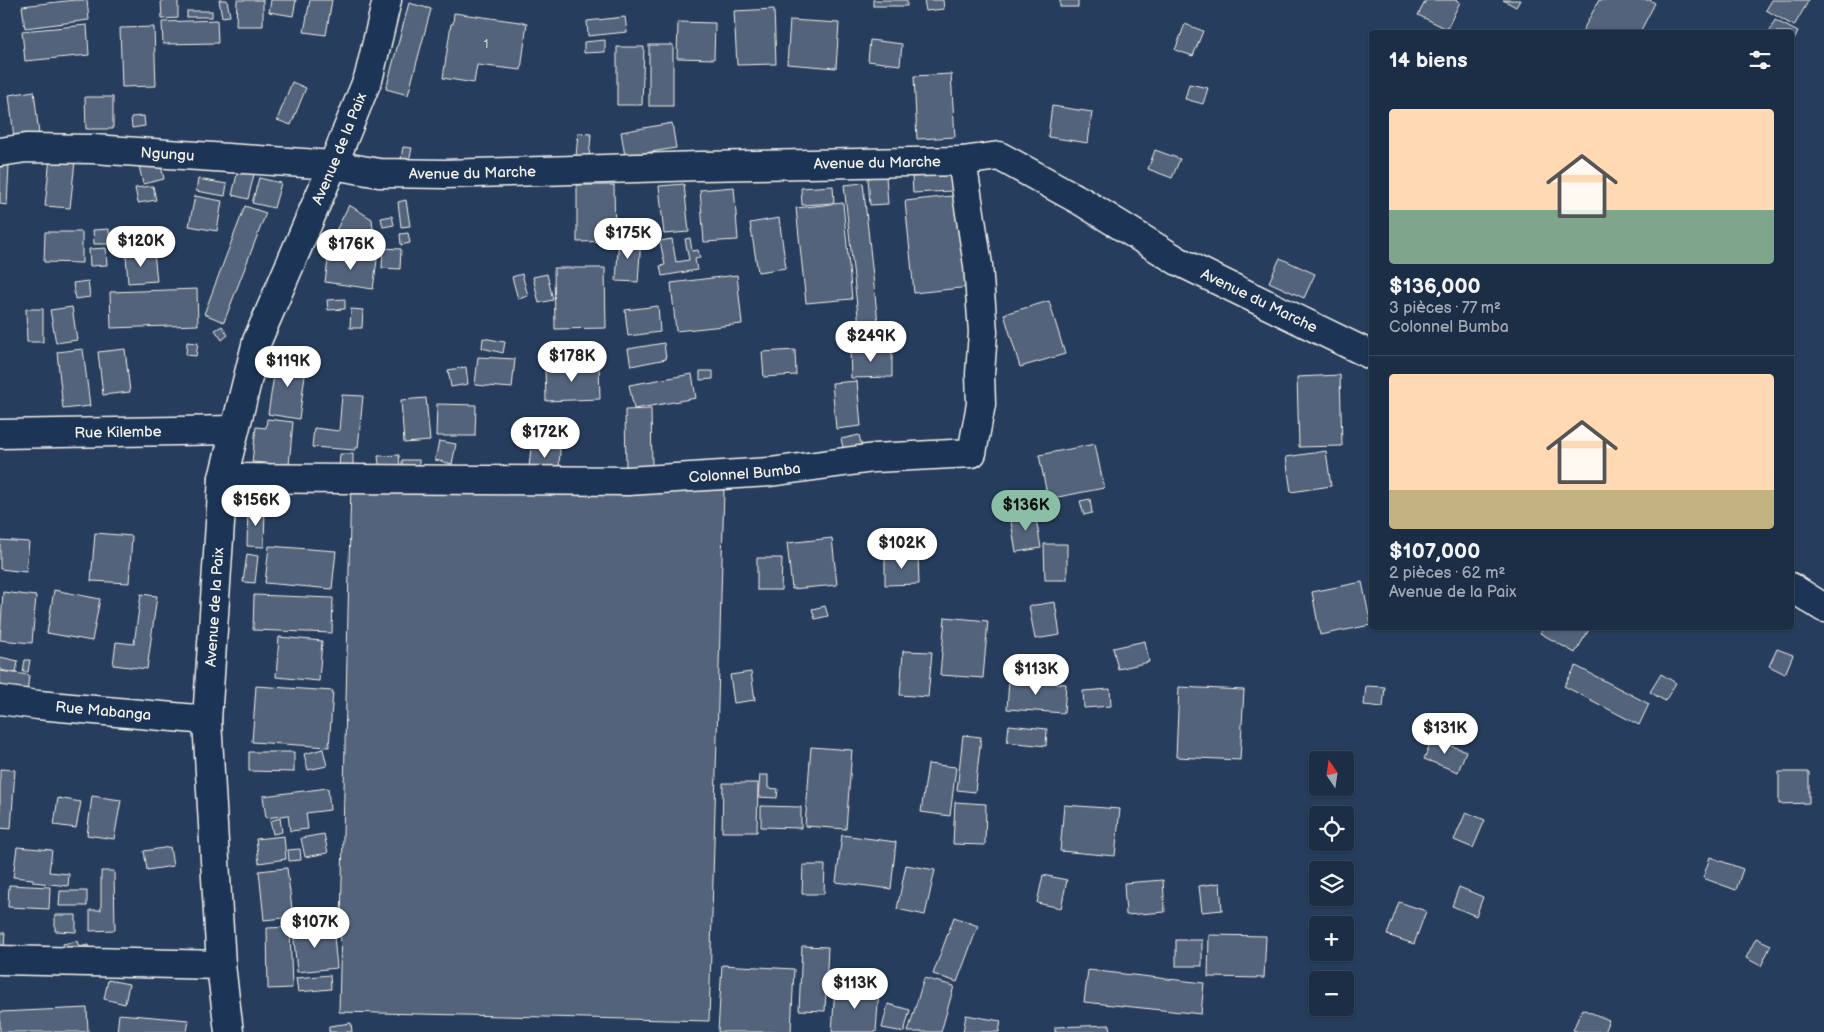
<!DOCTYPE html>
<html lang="fr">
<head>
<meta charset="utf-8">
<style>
  body { margin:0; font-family:"Balsamiq Sans",sans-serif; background:#25364d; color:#f1f3f6; height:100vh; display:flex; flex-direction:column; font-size:19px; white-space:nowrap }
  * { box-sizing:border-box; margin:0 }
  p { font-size:16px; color:#a0a8b3 }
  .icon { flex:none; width:28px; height:28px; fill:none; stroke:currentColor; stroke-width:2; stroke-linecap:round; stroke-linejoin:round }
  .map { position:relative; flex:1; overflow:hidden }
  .details { position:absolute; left:1369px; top:30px; width:425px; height:600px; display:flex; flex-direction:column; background:#1c2e46; border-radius:5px; box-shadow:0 1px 4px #0004,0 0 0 1px #3a4a5f }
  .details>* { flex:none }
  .needle { width:32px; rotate:347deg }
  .controls { position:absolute; left:1309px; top:751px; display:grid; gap:10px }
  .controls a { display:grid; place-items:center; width:45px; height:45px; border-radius:5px; background:#1c2e46; box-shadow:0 1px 4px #0004,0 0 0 1px #3a4a5f; font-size:25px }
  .price { position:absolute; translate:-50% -42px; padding:0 11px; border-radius:18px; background:#fff; color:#222; font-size:16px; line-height:32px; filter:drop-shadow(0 1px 2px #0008) }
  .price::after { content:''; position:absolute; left:50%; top:30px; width:15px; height:11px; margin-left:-8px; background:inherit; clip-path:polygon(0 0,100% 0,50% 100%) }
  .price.on { background:#8abfa5; color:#111 }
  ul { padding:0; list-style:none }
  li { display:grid; align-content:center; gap:10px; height:265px; padding:0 20px }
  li+li { border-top:1px solid #3a4a5f }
  li span { display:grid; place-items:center; height:155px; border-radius:5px; color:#555 }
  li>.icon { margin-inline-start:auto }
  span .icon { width:90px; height:90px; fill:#fffc; stroke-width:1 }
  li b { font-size:21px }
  h2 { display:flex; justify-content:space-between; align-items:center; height:60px; padding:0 20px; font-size:21px }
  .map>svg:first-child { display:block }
  .building { fill:#52647b; stroke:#f4f1e8 }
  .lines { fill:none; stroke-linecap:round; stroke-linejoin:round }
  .minor-casing { stroke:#f4f1e8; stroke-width:31 }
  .minor { stroke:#1d3557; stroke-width:28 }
  .labels { text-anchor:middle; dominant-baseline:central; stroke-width:5; stroke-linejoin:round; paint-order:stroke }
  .number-label { font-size:12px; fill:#cccecd }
  .street-label { font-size:15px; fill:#f4f1e8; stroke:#1d3557 }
</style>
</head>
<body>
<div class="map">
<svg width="1824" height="1032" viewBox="0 0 1824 1032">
  <rect width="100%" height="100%" fill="#263d5d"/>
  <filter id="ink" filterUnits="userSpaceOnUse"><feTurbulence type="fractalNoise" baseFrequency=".02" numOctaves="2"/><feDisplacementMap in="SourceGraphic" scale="10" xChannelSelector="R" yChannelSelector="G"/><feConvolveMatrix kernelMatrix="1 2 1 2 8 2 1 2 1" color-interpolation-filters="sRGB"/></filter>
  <g filter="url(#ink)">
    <g class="building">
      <polygon points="75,0 87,0 89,20 25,28 22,6"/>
      <polygon points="161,0 178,0 178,18 162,19"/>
      <polygon points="219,0 227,0 230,16 222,17"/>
      <polygon points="237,0 263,0 263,26 236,26"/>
      <polygon points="271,0 296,0 293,16 269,12"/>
      <polygon points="310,0 332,0 326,35 304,32"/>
      <rect x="873" y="0" width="34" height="6"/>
      <polygon points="924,0 943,0 944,9 926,11"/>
      <rect x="1060" y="0" width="18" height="7"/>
      <polygon points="1426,0 1455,0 1460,2 1447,29 1418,15"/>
      <polygon points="1503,0 1520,0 1516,7"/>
      <polygon points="1599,0 1650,0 1655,3 1640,32 1582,32"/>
      <polygon points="1772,0 1809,0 1794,26 1766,10"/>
      <polygon points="409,3 431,9 408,95 386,89"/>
      <polygon points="774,9 776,64 737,65 734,11"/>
      <rect x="187" y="11" width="25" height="6"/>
      <polygon points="454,13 527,23 521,70 477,65 474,83 443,78 451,24 453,24"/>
      <polygon points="625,17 627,32 588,36 587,21"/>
      <polygon points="217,20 218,43 163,44 162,22"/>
      <polygon points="790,20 839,23 836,68 787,64"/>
      <polygon points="1775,20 1798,32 1791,46 1791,32 1769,32"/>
      <polygon points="678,22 715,23 714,59 677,58"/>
      <polygon points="1185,24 1203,31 1193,56 1175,50"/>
      <polygon points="87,25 89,55 25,61 22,31"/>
      <polygon points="154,27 156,86 122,87 120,28"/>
      <polygon points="605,40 605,52 584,53 584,42"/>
      <polygon points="870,40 902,44 900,65 868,61"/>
      <rect x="649" y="45" width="24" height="61"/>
      <polygon points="617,47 644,47 642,105 617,105"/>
      <polygon points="951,74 955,137 917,139 914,76"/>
      <polygon points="292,82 306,88 291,125 277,120"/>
      <polygon points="1189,84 1208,88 1203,104 1185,99"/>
      <polygon points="34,91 39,135 14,138 9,95"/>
      <polygon points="85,97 113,97 113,129 86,129"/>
      <polygon points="1052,106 1092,112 1088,143 1048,137"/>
      <polygon points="144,116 145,126 132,128 131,117"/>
      <polygon points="672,123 676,148 625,156 621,132"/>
      <polygon points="578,133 591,134 589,159 576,157"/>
      <polygon points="403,147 412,148 409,161 401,159"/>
      <polygon points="1155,150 1180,159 1172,178 1148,169"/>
      <polygon points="50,158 75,161 70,208 45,206"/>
      <polygon points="241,158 257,162 248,199 232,195"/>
      <polygon points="160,161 164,179 143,184 139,166"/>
      <polygon points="0,164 9,165 7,205 0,204"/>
      <polygon points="951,174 952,191 913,193 912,177"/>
      <polygon points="886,176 888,204 870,205 868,178"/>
      <polygon points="259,178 281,183 274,208 252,203"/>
      <polygon points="198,179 227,184 225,196 196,191"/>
      <polygon points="863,183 878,323 859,325 844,185"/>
      <polygon points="684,184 689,232 664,234 659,186"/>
      <polygon points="577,185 614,185 615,241 577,242"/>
      <polygon points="153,186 156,200 138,203 135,188"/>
      <polygon points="833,186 834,203 802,205 801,188"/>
      <polygon points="734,187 738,240 704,242 700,190"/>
      <polygon points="961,195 970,287 914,293 905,201"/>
      <polygon points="195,196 222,201 217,231 189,226"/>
      <polygon points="406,200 410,226 401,227 398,202"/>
      <polygon points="843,203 852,299 806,303 796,208"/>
      <polygon points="349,205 372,219 376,256 328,246"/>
      <polygon points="245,206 266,213 224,322 204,314"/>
      <polygon points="392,216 394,225 383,227 381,218"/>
      <polygon points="779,218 786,268 758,272 750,223"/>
      <polygon points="109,229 110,244 94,244 93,230"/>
      <polygon points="45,232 82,232 82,263 44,262"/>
      <polygon points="408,233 410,243 401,245 400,234"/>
      <polygon points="619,237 641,239 638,282 616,281"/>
      <polygon points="690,238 692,251 698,250 700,258 695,259 697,270 662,276 660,266 665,265 660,241 672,239 676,262 689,260 685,239"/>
      <polygon points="106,248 107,265 90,266 89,249"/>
      <polygon points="383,248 401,249 400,269 382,268"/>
      <polygon points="154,253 157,281 128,283 126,255"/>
      <polygon points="329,253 377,260 373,289 325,282"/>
      <polygon points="1280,258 1315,274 1304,298 1269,282"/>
      <polygon points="554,268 605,268 606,328 555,329"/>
      <polygon points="522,274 528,296 518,299 512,277"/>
      <polygon points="547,274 553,300 539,303 533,277"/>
      <polygon points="737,275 742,324 676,331 671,283"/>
      <polygon points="88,281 90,297 75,299 73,283"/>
      <polygon points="197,289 198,325 111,328 110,292"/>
      <polygon points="345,299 345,309 328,310 327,300"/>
      <polygon points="1049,301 1065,354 1020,367 1004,314"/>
      <polygon points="658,306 660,332 628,336 625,310"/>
      <polygon points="72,307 77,340 56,343 50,310"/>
      <polygon points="26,309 43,309 43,342 27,342"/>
      <polygon points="351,309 363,310 362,328 350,328"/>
      <polygon points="222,326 228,335 222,340 215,330"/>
      <polygon points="483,338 505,342 503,353 482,348"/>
      <polygon points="187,342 198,343 196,356 186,355"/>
      <polygon points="664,343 666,359 631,366 628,349"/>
      <polygon points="83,349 90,406 63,409 57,352"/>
      <polygon points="125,349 130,392 103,395 98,352"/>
      <polygon points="850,349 892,349 892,377 851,378"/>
      <polygon points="795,350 796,375 764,377 762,352"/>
      <polygon points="277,356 307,361 299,419 268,414"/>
      <polygon points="478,357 515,359 512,388 475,385"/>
      <polygon points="599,366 600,399 546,401 545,367"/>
      <polygon points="466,367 468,384 451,387 448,370"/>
      <polygon points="700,371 713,371 713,379 700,380"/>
      <polygon points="692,374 696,398 634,409 629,385"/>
      <polygon points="1340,375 1342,446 1299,447 1297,377"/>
      <polygon points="857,381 861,426 836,429 832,383"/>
      <polygon points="342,395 363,396 358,448 355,448 355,450 312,447 314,428 339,431"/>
      <polygon points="426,398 430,441 404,443 401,400"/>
      <polygon points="437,404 476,405 475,436 436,436"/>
      <polygon points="651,409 652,466 626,467 625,410"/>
      <polygon points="267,419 293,422 289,465 252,462 256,427 266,428"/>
      <polygon points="859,435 863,451 845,455 841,439"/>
      <polygon points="439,441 456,444 452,464 435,460"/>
      <polygon points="1095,444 1104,488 1048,499 1039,455"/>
      <polygon points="531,447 560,449 559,471 529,468"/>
      <polygon points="1326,451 1331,486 1291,492 1286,457"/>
      <polygon points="340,454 353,454 353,469 339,469"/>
      <polygon points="399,455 400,469 380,471 378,456"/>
      <rect x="402" y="460" width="17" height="11"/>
      <polygon points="351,480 724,490 709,1021 339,1012"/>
      <polygon points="1090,499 1092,513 1084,515 1080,501"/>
      <polygon points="248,508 265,508 264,547 247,546"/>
      <polygon points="1035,512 1041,548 1016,552 1010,516"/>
      <polygon points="95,533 132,536 129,583 91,581"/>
      <polygon points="832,538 837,585 792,589 787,543"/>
      <polygon points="0,540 29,542 26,572 0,569"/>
      <polygon points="1044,544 1067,544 1067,580 1045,580"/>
      <polygon points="269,546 336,551 332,589 265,583"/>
      <polygon points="247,554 258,556 255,583 243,582"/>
      <polygon points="918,555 919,584 885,585 885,556"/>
      <polygon points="757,558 782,558 781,590 757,590"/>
      <polygon points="1362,582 1371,625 1320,635 1312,592"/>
      <polygon points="54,590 100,599 92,641 47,633"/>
      <polygon points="3,592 36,596 32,643 0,640"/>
      <polygon points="141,594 157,596 147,669 113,665 116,642 134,644"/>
      <polygon points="254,595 333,598 332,633 253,630"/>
      <polygon points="1055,602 1060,635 1035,639 1029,606"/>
      <polygon points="825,606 828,616 815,619 812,609"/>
      <polygon points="945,617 988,621 983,678 940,675"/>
      <polygon points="1544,628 1590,628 1575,653 1540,633"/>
      <polygon points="279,637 322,641 319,681 276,677"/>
      <polygon points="1145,641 1149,662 1118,669 1113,648"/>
      <polygon points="1777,649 1793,655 1785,674 1769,666"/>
      <polygon points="903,651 932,652 928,697 900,695"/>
      <polygon points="0,657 18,661 16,673 0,670"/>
      <polygon points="25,660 30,660 28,672 23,672"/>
      <polygon points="1576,666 1649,704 1639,725 1564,686"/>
      <polygon points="0,671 29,675 27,693 0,689"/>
      <polygon points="751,672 755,700 734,703 730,675"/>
      <polygon points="1661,674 1676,683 1665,701 1650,692"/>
      <polygon points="1009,680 1066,684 1064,713 1007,709"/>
      <polygon points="256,686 333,691 329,747 252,742"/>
      <polygon points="1366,686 1385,687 1383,707 1364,705"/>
      <polygon points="1179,687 1244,690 1240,760 1176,757"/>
      <polygon points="1110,689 1111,706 1084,708 1083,691"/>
      <polygon points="1009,725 1047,729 1046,746 1007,742"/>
      <polygon points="963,735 981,737 975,792 957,790"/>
      <polygon points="1432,739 1466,751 1458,772 1424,759"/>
      <polygon points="811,747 852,750 846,829 805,826"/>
      <polygon points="323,749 327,766 308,770 304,754"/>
      <polygon points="249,752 294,752 294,772 249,771"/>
      <polygon points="928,764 956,767 950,816 921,812"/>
      <polygon points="0,769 15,770 11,829 0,828"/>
      <polygon points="1779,772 1809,772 1809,803 1779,804"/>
      <polygon points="760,775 768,775 768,788 778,789 777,798 758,797"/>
      <polygon points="723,783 758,783 757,832 722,832"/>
      <polygon points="328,788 330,810 306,813 308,829 290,831 288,815 266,818 263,796"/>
      <polygon points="92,796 121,800 114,839 87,835"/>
      <polygon points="58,798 81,802 76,828 54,825"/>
      <polygon points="955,802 986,804 985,845 953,844"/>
      <polygon points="1064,805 1120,809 1115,856 1060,851"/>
      <polygon points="761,806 801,807 801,828 761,827"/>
      <polygon points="1466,812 1485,820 1473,848 1454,840"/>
      <polygon points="280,818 282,832 273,834 270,821"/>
      <polygon points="324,834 328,853 305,857 301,838"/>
      <polygon points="842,835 896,842 891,889 836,882"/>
      <polygon points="284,836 286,859 259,863 256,839"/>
      <polygon points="17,847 52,850 49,872 69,874 68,886 33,882 33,879 13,877"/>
      <polygon points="170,847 173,866 147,870 144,851"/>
      <polygon points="300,849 301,860 289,861 288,850"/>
      <polygon points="1710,857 1743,869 1736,890 1703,878"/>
      <polygon points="803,865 825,865 824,894 802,894"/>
      <polygon points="906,865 935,870 925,915 897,909"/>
      <polygon points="287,868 293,917 264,920 259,871"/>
      <polygon points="101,871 114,871 115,930 90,931 90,910 101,910"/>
      <polygon points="1043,875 1067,880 1061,908 1037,903"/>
      <polygon points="1163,880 1165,912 1126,915 1124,883"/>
      <polygon points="1220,883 1222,910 1202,912 1199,886"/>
      <polygon points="9,885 50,887 49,909 8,907"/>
      <polygon points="1459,887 1483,897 1476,916 1452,906"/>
      <polygon points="60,891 87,891 87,906 59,906"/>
      <polygon points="1399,902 1426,911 1414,944 1387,935"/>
      <polygon points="55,915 76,915 76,932 55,931"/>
      <polygon points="954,917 978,926 957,982 933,974"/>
      <polygon points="333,925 337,968 297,972 293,929"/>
      <polygon points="290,927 292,988 268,989 267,928"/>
      <polygon points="0,933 5,933 4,947 0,947"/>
      <polygon points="1209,935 1266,936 1264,978 1208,977"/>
      <polygon points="1756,938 1771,945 1761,966 1746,958"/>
      <rect x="1176" y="940" width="26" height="26"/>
      <polygon points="77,941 79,947 88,945 89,953 65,955 63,944"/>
      <polygon points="802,946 828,947 825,1011 799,1010"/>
      <polygon points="722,965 794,969 791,1032 718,1032"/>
      <polygon points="1088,970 1204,983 1201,1014 1084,1002"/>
      <polygon points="330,975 331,989 298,992 296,978"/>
      <polygon points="924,978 954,986 941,1032 908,1032"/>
      <polygon points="108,980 129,984 125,1004 104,999"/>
      <polygon points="835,987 879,989 876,1032 832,1032"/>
      <rect x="1312" y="995" width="6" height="12"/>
      <polygon points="888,1004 910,1010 904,1032 882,1028"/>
      <polygon points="87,1008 88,1032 0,1032 0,1012"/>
      <polygon points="1582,1009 1609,1020 1604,1032 1578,1032 1573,1030"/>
      <polygon points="119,1014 189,1020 187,1032 117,1032"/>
      <polygon points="966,1015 1001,1021 999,1032 963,1032"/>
      <polygon points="351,1023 352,1032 329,1032 329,1026"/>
      <polygon points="1110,1025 1111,1032 1055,1032 1055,1027"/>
    </g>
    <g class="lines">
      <defs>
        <g id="minor">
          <path id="s1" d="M0,152L26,148L93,149L333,165L379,173L445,174L700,166L962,161L999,156L1081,201L1178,261L1371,355"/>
          <path id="s2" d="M0,434L234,430"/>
          <path id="s3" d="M223,478L628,481L770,472L874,458L972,453L981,404L980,374L983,332L978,265L962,161"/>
          <polyline points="1791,587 1824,608"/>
          <path id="s4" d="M0,700L38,705L207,720"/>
          <polyline points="0,960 221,965"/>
          <path id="s5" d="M229,1032L221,965L207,720L223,478L257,341L333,165L369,76L387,0"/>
        </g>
      </defs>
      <use href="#minor" class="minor-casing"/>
      <use href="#minor" class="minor"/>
    </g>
  </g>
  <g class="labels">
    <g class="number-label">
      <text x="486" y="44">1</text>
    </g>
    <g class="street-label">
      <text stroke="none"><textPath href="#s5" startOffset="906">Avenue de la Paix</textPath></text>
      <text stroke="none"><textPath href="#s1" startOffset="168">Ngungu</textPath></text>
      <text stroke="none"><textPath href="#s1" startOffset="879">Avenue du Marche</textPath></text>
      <text stroke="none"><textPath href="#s1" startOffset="474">Avenue du Marche</textPath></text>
      <text stroke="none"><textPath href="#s1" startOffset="1299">Avenue du Marche</textPath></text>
      <text stroke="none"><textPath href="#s2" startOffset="118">Rue Kilembe</textPath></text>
      <text stroke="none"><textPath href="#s3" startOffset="522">Colonnel Bumba</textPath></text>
      <text stroke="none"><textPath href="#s5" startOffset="426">Avenue de la Paix</textPath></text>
      <text stroke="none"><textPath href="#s4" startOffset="104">Rue Mabanga</textPath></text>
    </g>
  </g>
</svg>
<div class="controls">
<a><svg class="needle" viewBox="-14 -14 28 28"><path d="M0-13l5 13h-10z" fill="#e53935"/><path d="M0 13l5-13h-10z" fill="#a0a8b3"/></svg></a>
<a><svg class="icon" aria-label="locate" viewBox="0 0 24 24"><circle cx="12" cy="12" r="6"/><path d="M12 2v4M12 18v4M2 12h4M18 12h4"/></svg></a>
<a><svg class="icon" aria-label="layers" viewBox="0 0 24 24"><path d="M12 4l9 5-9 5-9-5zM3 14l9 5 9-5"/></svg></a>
<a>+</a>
<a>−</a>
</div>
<b class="price" style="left:628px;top:260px">$175K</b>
<b class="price" style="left:141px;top:268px">$120K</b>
<b class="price" style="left:351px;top:271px">$176K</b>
<b class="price" style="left:871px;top:363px">$249K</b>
<b class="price" style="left:572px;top:383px">$178K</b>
<b class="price" style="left:288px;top:388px">$119K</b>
<b class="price" style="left:545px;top:459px">$172K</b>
<b class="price" style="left:256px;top:527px">$156K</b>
<b class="price on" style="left:1026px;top:532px">$136K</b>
<b class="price" style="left:902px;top:570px">$102K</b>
<b class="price" style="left:1036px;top:696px">$113K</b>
<b class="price" style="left:1445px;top:755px">$131K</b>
<b class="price" style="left:315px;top:949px">$107K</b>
<b class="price" style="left:855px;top:1010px">$113K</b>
<section class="details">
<h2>14 biens<svg class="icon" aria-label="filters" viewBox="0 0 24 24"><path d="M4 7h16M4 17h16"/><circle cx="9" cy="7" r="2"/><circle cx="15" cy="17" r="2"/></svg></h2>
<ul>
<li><span style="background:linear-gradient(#ffd9b3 65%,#7fa58c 0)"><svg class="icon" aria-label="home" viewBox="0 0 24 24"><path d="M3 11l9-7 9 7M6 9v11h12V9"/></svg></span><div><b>$136,000</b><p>3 pièces · 77 m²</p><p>Colonnel Bumba</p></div></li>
<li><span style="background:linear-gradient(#ffd9b3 75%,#c2b280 0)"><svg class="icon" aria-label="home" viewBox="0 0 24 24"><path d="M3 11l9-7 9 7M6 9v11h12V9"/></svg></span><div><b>$107,000</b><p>2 pièces · 62 m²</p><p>Avenue de la Paix</p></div></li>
</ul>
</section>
</div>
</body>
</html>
